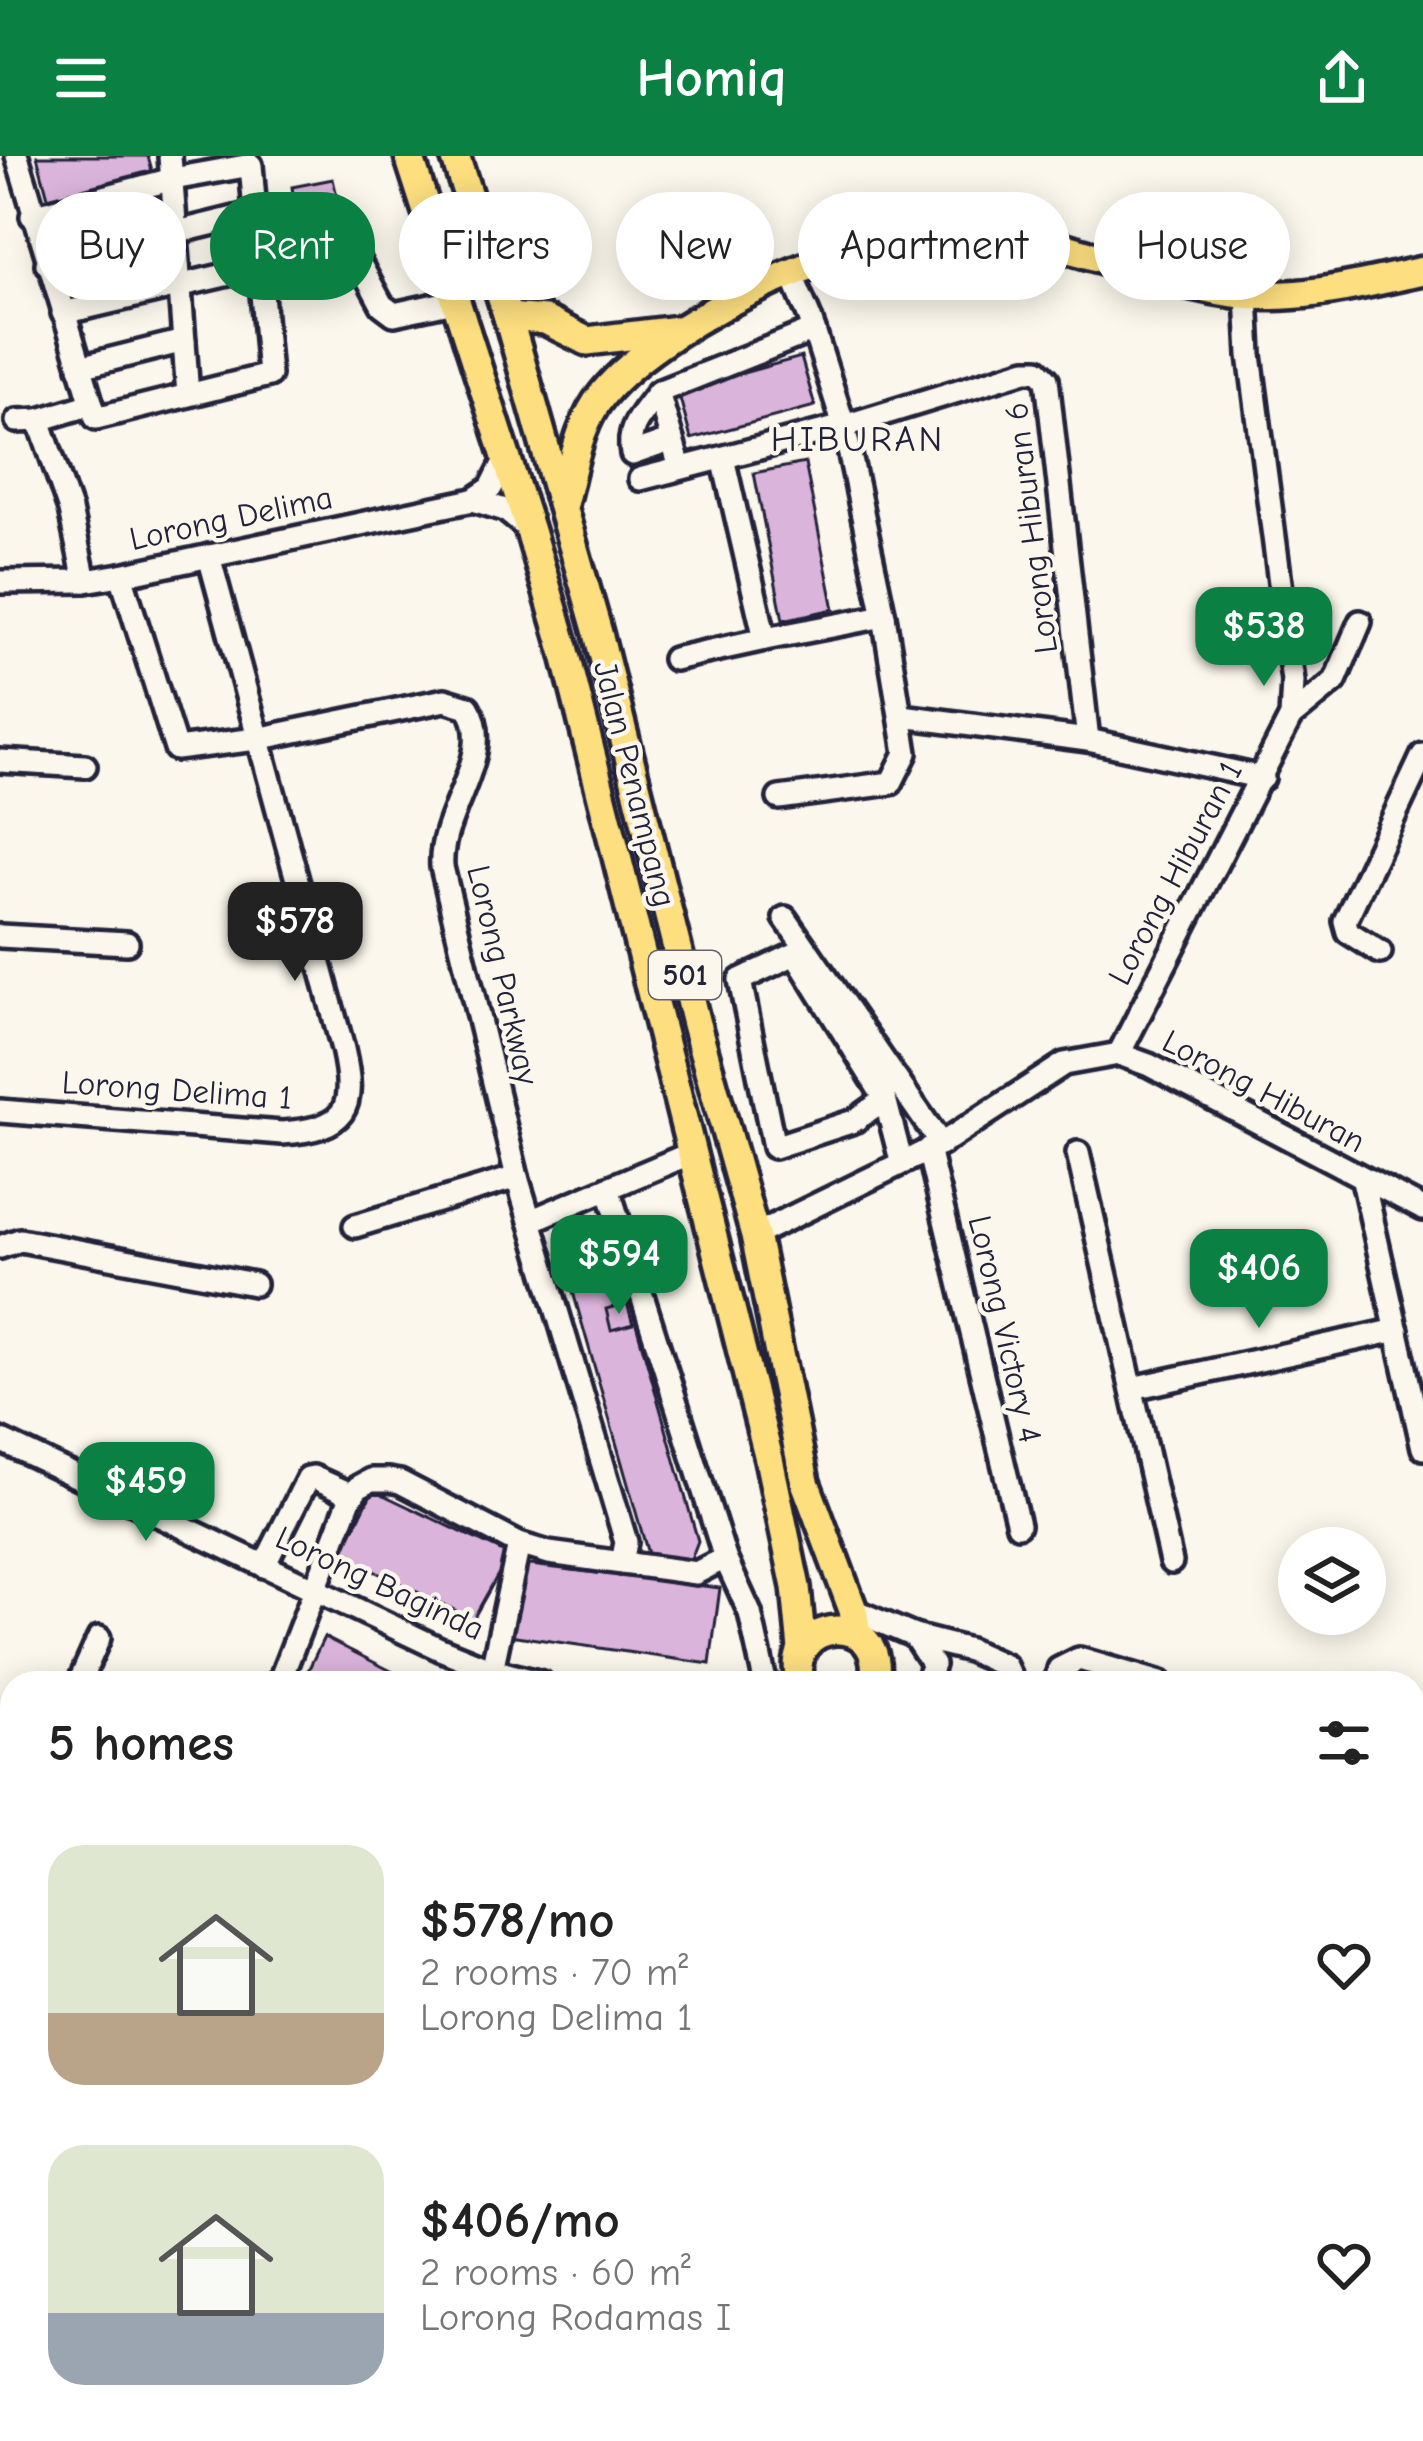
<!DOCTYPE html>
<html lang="en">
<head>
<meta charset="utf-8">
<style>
  body { margin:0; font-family:"Comic Neue",sans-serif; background:#f6f6f6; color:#222; height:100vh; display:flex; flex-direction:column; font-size:45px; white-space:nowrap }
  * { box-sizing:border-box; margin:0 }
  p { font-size:39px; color:#767676 }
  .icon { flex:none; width:66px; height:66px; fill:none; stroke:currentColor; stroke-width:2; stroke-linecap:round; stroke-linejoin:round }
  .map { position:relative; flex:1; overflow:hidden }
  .details { position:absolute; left:0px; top:1515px; width:1425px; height:771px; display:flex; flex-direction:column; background:#fff; border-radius:36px 36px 0 0; box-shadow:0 6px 30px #0003 }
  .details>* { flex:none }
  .top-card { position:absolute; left:36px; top:36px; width:1353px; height:108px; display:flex; gap:24px }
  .fabs { position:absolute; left:1278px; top:1371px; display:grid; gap:24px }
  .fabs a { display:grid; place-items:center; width:108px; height:108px; border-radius:50%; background:#fff; box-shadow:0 6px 30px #0003; font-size:60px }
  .price { position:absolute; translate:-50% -102px; padding:0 27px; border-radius:24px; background:#0b8043; color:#fff; font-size:39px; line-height:78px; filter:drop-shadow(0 3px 6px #0008) }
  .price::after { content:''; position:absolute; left:50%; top:72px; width:36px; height:27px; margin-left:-18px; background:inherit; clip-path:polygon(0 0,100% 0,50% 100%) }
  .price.on { background:#222; color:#fff }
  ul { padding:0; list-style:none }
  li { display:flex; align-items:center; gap:36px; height:300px; padding:0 48px }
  li span { display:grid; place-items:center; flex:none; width:336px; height:240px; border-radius:36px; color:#555 }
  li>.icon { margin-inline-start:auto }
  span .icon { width:144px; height:144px; fill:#fffc; stroke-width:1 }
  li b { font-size:51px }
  h2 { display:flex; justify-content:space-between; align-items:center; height:144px; padding:0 48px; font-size:51px }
  .tag { padding:0 42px; border-radius:54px; background:#fff; box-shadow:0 6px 30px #0003; font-size:42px; line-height:108px }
  .tag.on { background:#0b8043; color:#fff }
  header { display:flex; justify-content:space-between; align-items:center; height:156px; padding:0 48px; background:#0b8043; color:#fff; font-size:54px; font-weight:800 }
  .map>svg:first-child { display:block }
  .building { fill:#dbb4db; stroke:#22223b; stroke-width:3 }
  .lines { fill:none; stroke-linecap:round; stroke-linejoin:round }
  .minor-casing { stroke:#22223b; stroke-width:30 }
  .major-casing { stroke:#22223b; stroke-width:36 }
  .minor { stroke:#fbf7ec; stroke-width:21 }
  .major { stroke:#fddf80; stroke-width:27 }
  .labels { text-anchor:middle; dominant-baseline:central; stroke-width:9; stroke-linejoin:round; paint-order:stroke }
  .shield { fill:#fbf7ec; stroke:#636270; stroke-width:3 }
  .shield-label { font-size:30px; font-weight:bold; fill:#22223b }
  .street-label { font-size:33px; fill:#22223b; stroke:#fbf7ec }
  .neighbourhood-label { font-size:36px; letter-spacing:3px; fill:#22223b; stroke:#fbf7ec }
</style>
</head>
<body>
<header><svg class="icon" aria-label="menu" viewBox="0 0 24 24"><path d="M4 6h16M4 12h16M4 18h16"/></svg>Homiq<svg class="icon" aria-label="share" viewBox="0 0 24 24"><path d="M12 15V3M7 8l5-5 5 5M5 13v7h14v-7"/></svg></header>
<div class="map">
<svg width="1423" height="2285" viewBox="0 0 1423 2285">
  <rect width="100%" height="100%" fill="#fbf7ec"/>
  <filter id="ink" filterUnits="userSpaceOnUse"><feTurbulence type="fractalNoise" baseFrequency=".00833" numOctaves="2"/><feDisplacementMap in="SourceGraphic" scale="24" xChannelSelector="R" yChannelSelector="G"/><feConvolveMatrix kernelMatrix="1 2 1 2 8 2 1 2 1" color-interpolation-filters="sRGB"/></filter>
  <g filter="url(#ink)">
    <g class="building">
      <polygon points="37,0 148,0 153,18 49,45"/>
      <polygon points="333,23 340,53 333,65 298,70 292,31"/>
      <polygon points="158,36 162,53 51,79 47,63"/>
      <polygon points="337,77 339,110 288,115 280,81"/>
      <polygon points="801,201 815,250 691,283 678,235"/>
      <polygon points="805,307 834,453 783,464 754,317"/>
      <polygon points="587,1058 609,1073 698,1385 691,1403 674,1407 648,1398 559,1087 564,1065"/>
      <polygon points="627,1147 633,1168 611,1174 606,1153"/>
      <polygon points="373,1334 509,1399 473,1463 341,1399"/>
      <polygon points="522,1408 720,1432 710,1508 509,1479"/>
      <polygon points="324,1481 415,1527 302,1527"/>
      <polygon points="999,1513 1002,1527 945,1527"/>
      <polygon points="83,2274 148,2274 155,2285 107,2285"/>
    </g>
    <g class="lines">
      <defs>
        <g id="minor">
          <polyline points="17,0 96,262 269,219 251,9 173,23 32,60"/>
          <polyline points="170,0 188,239"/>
          <polyline points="345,80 382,149 394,158 454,145"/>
          <polyline points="47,108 255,57"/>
          <polyline points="63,157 259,111"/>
          <polyline points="80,211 184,185"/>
          <path d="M658,236C642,258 626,271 632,298L672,284"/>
          <polyline points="39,264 92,248"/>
          <polyline points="17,265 39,264 70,354 85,425"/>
          <polyline points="723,302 765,483 884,460"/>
          <polyline points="680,312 658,236 814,174"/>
          <polyline points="640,323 844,270 1026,214 1038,214 1047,223 1088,584"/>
          <polyline points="473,344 505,354 530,374"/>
          <path d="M121,419L176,593L257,583L445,544L468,551C498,599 438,657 442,711L517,1021L626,1386L622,1407"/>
          <polyline points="0,426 85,425 121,419 473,344 491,332 506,302"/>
          <polyline points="674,503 765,483"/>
          <polyline points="902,560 1088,584 1263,622"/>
          <polyline points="1291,561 1335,525 1360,466"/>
          <polyline points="0,605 85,610"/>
          <polyline points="779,642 891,627 906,597 884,460 844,270 810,162 791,117"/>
          <polyline points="785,762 941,988"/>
          <polyline points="0,780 127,787"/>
          <polyline points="1380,796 1348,776 1345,765 1423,599"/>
          <polygon points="795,798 885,943 854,965 774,991 740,824"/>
          <polyline points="1119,898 1291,561 1293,525 1250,199 1247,139"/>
          <polyline points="885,943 901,1004"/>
          <path d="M0,955L282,977C346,973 357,954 343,893L209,400"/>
          <polyline points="928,993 1018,1369"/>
          <polyline points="1078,997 1171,1406"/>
          <polyline points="1363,1024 1423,1292"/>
          <polyline points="608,1032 725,1402 750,1457 765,1525"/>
          <polyline points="530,1065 689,998"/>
          <polyline points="355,1070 517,1021"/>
          <polyline points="755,1079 941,988 1064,908 1119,898 1149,909 1423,1053"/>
          <polyline points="0,1091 20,1084 254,1128"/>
          <polyline points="1133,1232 1397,1174"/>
          <polyline points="0,1284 440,1493 492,1514 542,1527"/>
          <polyline points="264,1410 308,1322 313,1321 353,1339"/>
          <polyline points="853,1454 914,1480 933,1509 925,1527"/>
          <polyline points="914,1480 969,1494 1005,1510 1013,1527"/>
          <polyline points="492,1514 519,1388"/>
          <polyline points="79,1527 99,1482"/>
          <polyline points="279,1527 350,1343 358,1331 371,1324 388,1324 400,1326 519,1388 549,1397 696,1417 725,1402"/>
          <polyline points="1056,1527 1059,1513 1079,1503 1161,1527"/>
          <polyline points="1413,1628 1423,1620"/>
          <polyline points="0,1700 12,1674"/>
          <polyline points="1413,1716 1423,1713"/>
          <polyline points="0,1752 12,1757"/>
          <polyline points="1413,2030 1423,2027"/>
          <polyline points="0,2040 12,2046"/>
          <polyline points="1413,2164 1423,2161"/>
          <polyline points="204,2274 204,2285"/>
          <polyline points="861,2274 874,2285"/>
          <polyline points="904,2274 919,2285"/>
          <polyline points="1005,2274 1008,2285"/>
          <polyline points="1394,2274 1394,2285"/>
          <polyline points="578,2285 587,2274"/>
          <polyline points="736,2285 745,2274"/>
          <polyline points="1126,2285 1165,2274"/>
          <polyline points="1239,2285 1250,2274"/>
        </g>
        <g id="major">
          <polyline points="409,0 530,375 564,491 769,1303 796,1431 802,1493"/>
          <polyline points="455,0 508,161 598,477 696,868 755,1079 805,1326 853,1454 857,1478"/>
          <polyline points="508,161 545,164 587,185 678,174"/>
          <path d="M563,348C573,311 578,268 603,238C667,160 869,70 969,74C1063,79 1150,128 1243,138C1304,145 1364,127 1423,115"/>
          <path d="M801,1527C780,1462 889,1451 874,1527"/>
          <polyline points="1057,2274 1060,2285"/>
          <polyline points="1094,2274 1098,2285"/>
        </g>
      </defs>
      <use href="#minor" class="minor-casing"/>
      <use href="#major" class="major-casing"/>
      <use href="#minor" class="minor"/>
      <use href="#major" class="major"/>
    </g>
  </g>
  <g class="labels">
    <rect class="shield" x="649" y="795" width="72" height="48" rx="9"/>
    <g class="shield-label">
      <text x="685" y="819">501</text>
    </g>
    <g class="street-label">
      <text transform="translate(231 362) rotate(-12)">Lorong Delima</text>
      <text transform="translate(1031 372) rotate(-97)">Lorong Hiburan 6</text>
      <text transform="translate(635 628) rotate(76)">Jalan Penampang</text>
      <text transform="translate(1175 717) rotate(-62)">Lorong Hiburan 1</text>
      <text transform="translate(503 819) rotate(77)">Lorong Parkway</text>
      <text transform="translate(177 934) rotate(4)">Lorong Delima 1</text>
      <text transform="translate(1264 935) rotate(28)">Lorong Hiburan</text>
      <text transform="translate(1005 1173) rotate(77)">Lorong Victory 4</text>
      <text transform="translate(380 1427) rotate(25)">Lorong Baginda</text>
    </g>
    <g class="neighbourhood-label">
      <text x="858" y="283">HIBURAN</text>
    </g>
  </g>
</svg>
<div class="fabs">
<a><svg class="icon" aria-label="layers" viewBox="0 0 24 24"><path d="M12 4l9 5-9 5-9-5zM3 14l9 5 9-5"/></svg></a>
</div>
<b class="price" style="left:1264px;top:533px">$538</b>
<b class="price on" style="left:295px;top:828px">$578</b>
<b class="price" style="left:619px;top:1161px">$594</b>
<b class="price" style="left:1259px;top:1175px">$406</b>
<b class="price" style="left:146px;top:1388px">$459</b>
<div class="top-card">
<a class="tag">Buy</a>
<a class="tag on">Rent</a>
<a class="tag">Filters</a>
<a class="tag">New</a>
<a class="tag">Apartment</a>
<a class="tag">House</a>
</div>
<section class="details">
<h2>5 homes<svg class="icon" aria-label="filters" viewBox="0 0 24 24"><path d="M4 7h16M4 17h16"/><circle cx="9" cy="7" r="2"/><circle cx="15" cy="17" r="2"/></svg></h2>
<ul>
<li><span style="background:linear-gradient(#dfe7d0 70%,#b9a48a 0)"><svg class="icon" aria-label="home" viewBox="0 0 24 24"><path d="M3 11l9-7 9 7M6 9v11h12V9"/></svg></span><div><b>$578/mo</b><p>2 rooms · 70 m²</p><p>Lorong Delima 1</p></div><svg class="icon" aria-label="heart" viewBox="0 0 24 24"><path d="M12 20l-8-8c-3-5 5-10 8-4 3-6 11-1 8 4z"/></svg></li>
<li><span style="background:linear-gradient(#dfe7d0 70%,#9aa5b1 0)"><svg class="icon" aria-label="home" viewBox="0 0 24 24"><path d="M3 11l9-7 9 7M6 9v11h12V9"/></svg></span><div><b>$406/mo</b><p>2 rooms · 60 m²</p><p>Lorong Rodamas I</p></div><svg class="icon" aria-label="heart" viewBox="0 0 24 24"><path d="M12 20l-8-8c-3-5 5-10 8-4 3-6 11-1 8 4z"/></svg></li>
</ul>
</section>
</div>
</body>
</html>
